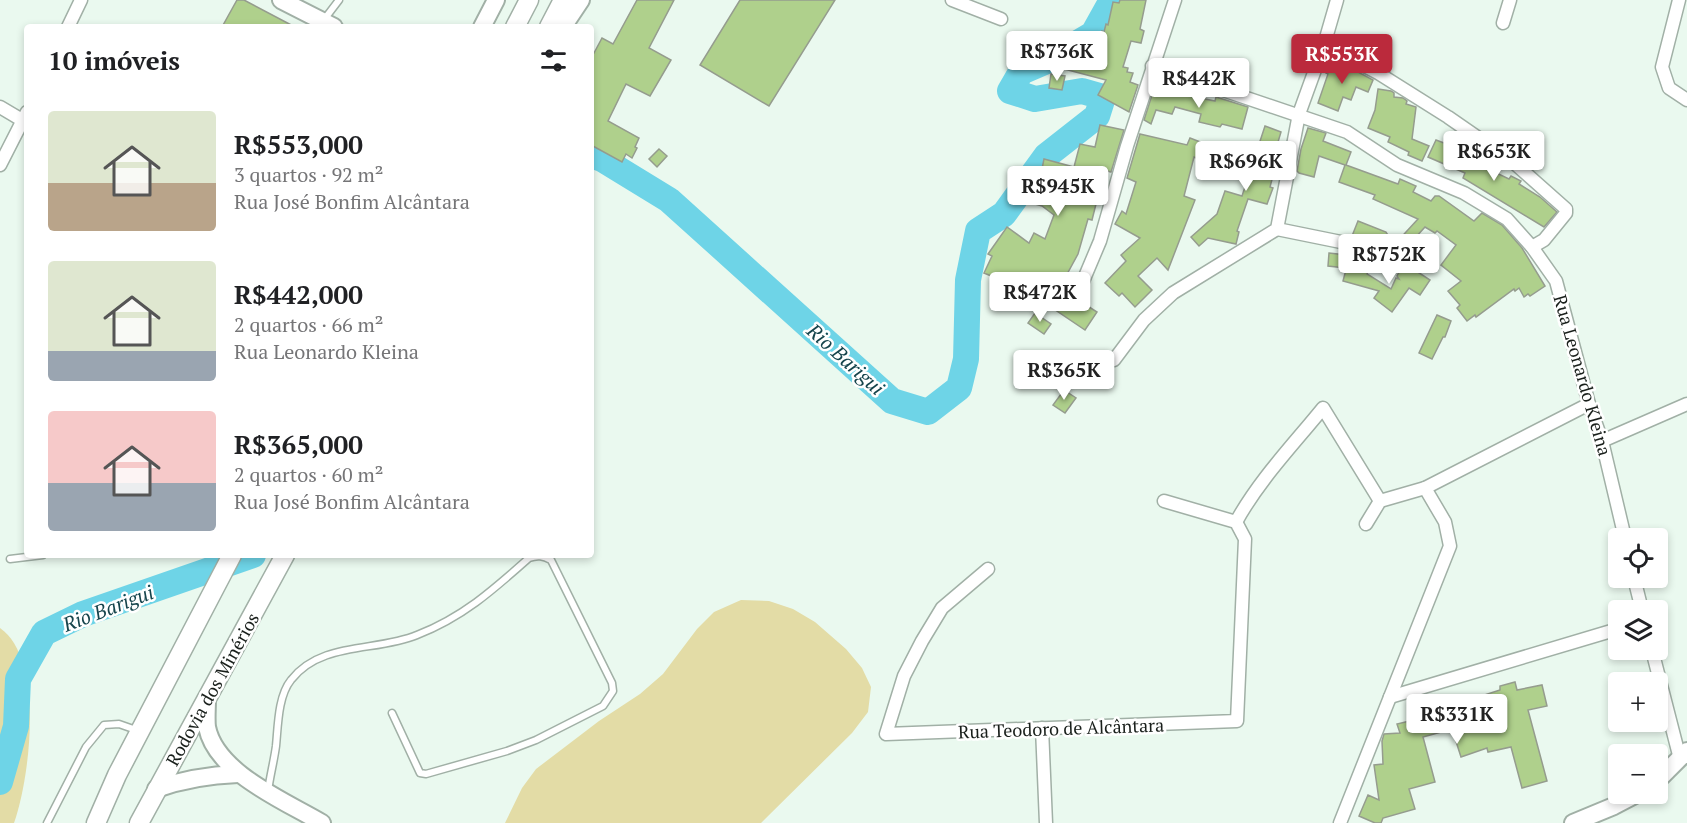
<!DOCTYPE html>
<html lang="pt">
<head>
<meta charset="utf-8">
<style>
  body { margin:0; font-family:"PT Serif",serif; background:#f6f6f6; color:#202124; height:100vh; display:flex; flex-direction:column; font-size:22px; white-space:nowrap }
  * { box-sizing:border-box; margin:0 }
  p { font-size:20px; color:#757577 }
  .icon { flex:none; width:33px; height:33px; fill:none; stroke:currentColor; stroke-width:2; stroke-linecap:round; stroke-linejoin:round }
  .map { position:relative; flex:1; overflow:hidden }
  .side { position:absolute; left:24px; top:24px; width:570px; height:534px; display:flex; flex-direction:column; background:#fff; border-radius:6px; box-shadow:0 3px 9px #0003 }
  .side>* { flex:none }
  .buttons { position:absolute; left:1608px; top:528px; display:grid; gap:12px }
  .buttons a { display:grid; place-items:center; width:60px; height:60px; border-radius:6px; background:#fff; box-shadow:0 3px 9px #0003; font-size:30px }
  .price { position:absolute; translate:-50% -51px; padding:0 14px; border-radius:6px; background:#fff; color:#222; font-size:20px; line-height:39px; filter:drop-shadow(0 2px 3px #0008) }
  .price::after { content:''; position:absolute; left:50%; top:36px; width:18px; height:14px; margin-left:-9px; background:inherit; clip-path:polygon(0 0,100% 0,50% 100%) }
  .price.selected { background:#bb2a3c; color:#fff }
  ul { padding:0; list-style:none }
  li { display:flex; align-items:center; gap:18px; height:150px; padding:0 24px }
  li span { display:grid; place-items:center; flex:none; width:168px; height:120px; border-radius:6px; color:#555 }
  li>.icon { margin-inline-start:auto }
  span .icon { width:72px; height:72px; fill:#fffc; stroke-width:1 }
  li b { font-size:26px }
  h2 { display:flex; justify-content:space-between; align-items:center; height:72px; padding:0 24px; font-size:26px }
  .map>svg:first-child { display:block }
  .green { fill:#e3dca6 }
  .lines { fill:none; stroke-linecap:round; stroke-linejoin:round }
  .river { stroke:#6ed4e7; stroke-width:26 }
  .building { fill:#afd08c; stroke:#959c8e; stroke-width:1.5 }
  .lane-casing { stroke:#a1b0a6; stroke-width:9 }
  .street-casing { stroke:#a1b0a6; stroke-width:15 }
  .secondary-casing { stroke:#a1b0a6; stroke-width:20 }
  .primary-casing { stroke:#a1b0a6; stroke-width:21 }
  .lane { stroke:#fff; stroke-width:6 }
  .street { stroke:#fff; stroke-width:12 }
  .secondary { stroke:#fff; stroke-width:16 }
  .primary { stroke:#fff; stroke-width:18 }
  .labels { text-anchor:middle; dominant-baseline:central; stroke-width:5; stroke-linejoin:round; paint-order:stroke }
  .street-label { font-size:18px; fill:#191f1b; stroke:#fff }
  .water-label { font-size:20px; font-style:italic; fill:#15444c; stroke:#fff }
</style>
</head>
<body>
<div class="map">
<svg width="1687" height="823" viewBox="0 0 1687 823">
  <rect width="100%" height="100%" fill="#eaf9ef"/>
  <g class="green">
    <polygon points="741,600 769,601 793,609 815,622 846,649 862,668 871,687 868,712 852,733 761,823 505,823 522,788 536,769 599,721 640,694 663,674 697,629 714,612"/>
    <path d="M0,628C45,659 30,778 14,823H0Z"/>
  </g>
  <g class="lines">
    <g class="river">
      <polyline points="591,155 602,159 669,200 892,401 928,412 959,388 966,359 968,280 978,231 1004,214 1046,156 1097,116 1103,97 1082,91 1035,99 1010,91 1021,72 1049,60 1093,34 1112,0"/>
      <polyline points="0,782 16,726 18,679 44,633 83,614 253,555"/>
    </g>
  </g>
  <g class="building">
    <polygon points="237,0 244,0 295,27 222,27"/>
    <polygon points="637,0 674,0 649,48 671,60 650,96 626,84 608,121 639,138 635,147 637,148 632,158 626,154 622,162 591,145 591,51 594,53 602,38 613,44"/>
    <polygon points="740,0 835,0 769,106 700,65"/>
    <polygon points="1120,0 1146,0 1140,29 1144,31 1141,43 1131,41 1123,67 1128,68 1127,72 1133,73 1130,82 1138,85 1129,112 1098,95 1106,80 1064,69 1068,54 1084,59 1085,52 1095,55 1102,31 1104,32 1106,24 1108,25 1113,2 1119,3"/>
    <polygon points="1334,59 1373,80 1368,92 1356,87 1351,100 1343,97 1338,111 1318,103 1328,74 1326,73"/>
    <polygon points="1051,74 1065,76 1062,90 1049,88"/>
    <polygon points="1165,88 1181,94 1215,101 1216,97 1248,107 1242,129 1222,124 1220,127 1199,122 1201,114 1175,107 1172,114 1156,110 1151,124 1144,120 1153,92 1162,96"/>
    <polygon points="1378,89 1391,91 1394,93 1394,97 1403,98 1407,101 1406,104 1416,107 1412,139 1429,146 1422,161 1408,155 1409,152 1388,142 1390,137 1368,128 1375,110"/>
    <polygon points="1100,125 1124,130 1111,172 1107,171 1100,200 1097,200 1092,220 1088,219 1078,254 1060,287 1034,275 1024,295 1000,283 1001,280 984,273 992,256 988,254 1007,227 1029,243 1034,233 1045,239 1054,215 1042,206 1035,204 1044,159 1074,167 1080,144 1095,147"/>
    <polygon points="1265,126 1281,132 1278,142 1285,144 1281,166 1276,164 1270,187 1273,188 1267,204 1248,199 1237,231 1239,232 1236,244 1208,238 1199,246 1191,237 1217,214 1225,191 1242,196"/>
    <polygon points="1308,128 1326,133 1323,141 1351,152 1346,165 1398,184 1400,179 1416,186 1413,192 1431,201 1435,196 1439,196 1474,221 1482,213 1502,225 1522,248 1545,286 1530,296 1528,294 1524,297 1519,288 1515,291 1514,289 1476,317 1475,315 1467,321 1457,308 1460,305 1448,291 1461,281 1441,265 1456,245 1437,231 1435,233 1425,227 1406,248 1421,263 1352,236 1358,221 1386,232 1394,245 1418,219 1373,199 1375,195 1339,182 1345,165 1319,156 1314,177 1299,173 1297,171 1301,149"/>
    <polygon points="1140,134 1187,145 1190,138 1234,155 1230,172 1194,157 1184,196 1195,200 1168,270 1157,258 1138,276 1152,290 1135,307 1122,293 1119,296 1105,283 1126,261 1121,255 1140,238 1115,224 1122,211 1126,214 1136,182 1127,178"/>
    <polygon points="1436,140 1476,155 1477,151 1483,154 1484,152 1495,159 1490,170 1509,179 1511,176 1521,181 1519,184 1540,197 1557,212 1544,227 1463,178 1465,173 1428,157"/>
    <polygon points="659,149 667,156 657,167 649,159"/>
    <polygon points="1329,253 1346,255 1345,268 1328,266"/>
    <polygon points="1404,263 1430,280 1420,295 1409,288 1392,312 1374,298 1379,291 1343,281 1347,266 1368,271 1367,274 1391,289 1396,278 1399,279 1397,276"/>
    <polygon points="1064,288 1072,296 1097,312 1085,330 1051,307"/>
    <polygon points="1035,313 1051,324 1044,334 1028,323"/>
    <polygon points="1437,315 1451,321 1445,337 1443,337 1432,359 1419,353"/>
    <polygon points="1064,390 1076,398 1065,413 1053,405"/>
    <polygon points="1515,682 1517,690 1542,685 1547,706 1528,710 1547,781 1522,788 1511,747 1488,752 1487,748 1461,757 1452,729 1423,737 1435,782 1409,789 1415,809 1383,818 1381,823 1375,823 1359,816 1368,795 1379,800 1374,765 1383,764 1382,741 1384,734 1400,733 1397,724 1422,718 1420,711 1445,704 1447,711 1470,703 1469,700 1500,690 1500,686"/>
  </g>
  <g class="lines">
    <defs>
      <g id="lane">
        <polyline points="323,21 339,0"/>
        <polyline points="10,559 43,555"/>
        <path d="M268,791C270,776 274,761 276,746C278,726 278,696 291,680C321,641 377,652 417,635C463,617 493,590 529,558C538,555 543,556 551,560L612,683L613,691L603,706L536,740L507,751L426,774L420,773L392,713"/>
        <polyline points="47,823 86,747 104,725 119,724 139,731"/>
      </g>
      <g id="street">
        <polyline points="952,0 1001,19"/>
        <polyline points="1679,0 1662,67 1669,88 1687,100"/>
        <polyline points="1503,23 1510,0"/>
        <polyline points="68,27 81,0"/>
        <polyline points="1324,45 1378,73 1448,117 1513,162 1566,209 1566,213 1544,240 1532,247"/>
        <polyline points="1152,66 1347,132 1397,165 1464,193 1507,219 1532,247 1556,281 1589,404 1602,441 1625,538"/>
        <polyline points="0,107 27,123"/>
        <polyline points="0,165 27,112"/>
        <polyline points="1277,229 1341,242 1377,256"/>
        <polyline points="1081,286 1100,241 1127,146 1175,0"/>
        <polyline points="1114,360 1144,320 1173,293 1277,229 1299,114 1324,45 1337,0"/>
        <polyline points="1602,441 1687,404"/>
        <path d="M1236,522C1259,480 1293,445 1323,408L1380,501"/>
        <polyline points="1366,524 1380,501 1425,488 1589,404"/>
        <polyline points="988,569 942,608 922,641 904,676 886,734 1237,721 1245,539 1236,522 1164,501"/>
        <polyline points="1634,578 1642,610"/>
        <polyline points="1652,650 1680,759"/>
        <polyline points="1390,697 1618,629"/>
        <polyline points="1042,728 1046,823"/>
        <polyline points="1340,823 1450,546 1445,522 1425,488"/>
      </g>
      <g id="secondary">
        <polyline points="281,0 334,27"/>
        <polyline points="482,27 496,0"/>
        <polyline points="563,27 581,0"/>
        <path d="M207,699C207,708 206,719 207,727C216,773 285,801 322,823"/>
        <polyline points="1658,780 1687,751"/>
        <path d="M156,789C184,779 209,775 238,774"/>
        <polyline points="1573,823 1614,806 1637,794"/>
      </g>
      <g id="primary">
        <polyline points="515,27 529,0"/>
        <polyline points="549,27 563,0"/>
        <polyline points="96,823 117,775 232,555"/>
        <polyline points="139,823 285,555"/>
      </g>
    </defs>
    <use href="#lane" class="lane-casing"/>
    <use href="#street" class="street-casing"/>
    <use href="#secondary" class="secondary-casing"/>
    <use href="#primary" class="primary-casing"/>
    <use href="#lane" class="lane"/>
    <use href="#street" class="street"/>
    <use href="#secondary" class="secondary"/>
    <use href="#primary" class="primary"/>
  </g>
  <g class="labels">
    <g class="street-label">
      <text transform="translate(1583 375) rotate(74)">Rua Leonardo Kleina</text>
      <text transform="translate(212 689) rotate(-61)">Rodovia dos Minérios</text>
      <text transform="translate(1061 728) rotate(-2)">Rua Teodoro de Alcântara</text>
    </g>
    <g class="water-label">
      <text transform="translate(846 359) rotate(42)">Rio Barigui</text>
      <text transform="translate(108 608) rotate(-21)">Rio Barigui</text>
    </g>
  </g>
</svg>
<div class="buttons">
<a><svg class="icon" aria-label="locate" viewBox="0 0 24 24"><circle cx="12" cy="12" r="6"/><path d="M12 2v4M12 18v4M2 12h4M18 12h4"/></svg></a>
<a><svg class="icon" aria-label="layers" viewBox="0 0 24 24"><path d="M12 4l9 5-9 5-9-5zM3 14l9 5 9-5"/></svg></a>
<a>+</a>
<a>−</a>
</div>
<b class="price" style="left:1057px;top:82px">R$736K</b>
<b class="price selected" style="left:1342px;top:85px">R$553K</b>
<b class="price" style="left:1199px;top:109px">R$442K</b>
<b class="price" style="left:1494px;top:182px">R$653K</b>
<b class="price" style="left:1246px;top:192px">R$696K</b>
<b class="price" style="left:1058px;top:217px">R$945K</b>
<b class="price" style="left:1389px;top:285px">R$752K</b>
<b class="price" style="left:1040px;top:323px">R$472K</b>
<b class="price" style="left:1064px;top:401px">R$365K</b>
<b class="price" style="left:1457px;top:745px">R$331K</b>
<section class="side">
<h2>10 imóveis<svg class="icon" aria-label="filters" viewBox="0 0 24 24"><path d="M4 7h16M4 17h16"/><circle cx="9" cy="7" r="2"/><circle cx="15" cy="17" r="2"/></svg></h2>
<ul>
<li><span style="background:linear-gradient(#dfe7d0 60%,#b9a48a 0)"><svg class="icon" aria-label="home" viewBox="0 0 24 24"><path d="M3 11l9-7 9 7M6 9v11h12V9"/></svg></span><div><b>R$553,000</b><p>3 quartos · 92 m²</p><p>Rua José Bonfim Alcântara</p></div></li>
<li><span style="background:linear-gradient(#dfe7d0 75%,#9aa5b1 0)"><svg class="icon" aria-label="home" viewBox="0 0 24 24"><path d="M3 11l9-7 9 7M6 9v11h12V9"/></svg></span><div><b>R$442,000</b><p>2 quartos · 66 m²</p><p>Rua Leonardo Kleina</p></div></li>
<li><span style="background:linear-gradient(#f6c9c9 60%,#9aa5b1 0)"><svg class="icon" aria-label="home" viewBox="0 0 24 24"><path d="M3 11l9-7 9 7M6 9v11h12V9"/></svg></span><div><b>R$365,000</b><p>2 quartos · 60 m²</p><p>Rua José Bonfim Alcântara</p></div></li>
</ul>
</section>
</div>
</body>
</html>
